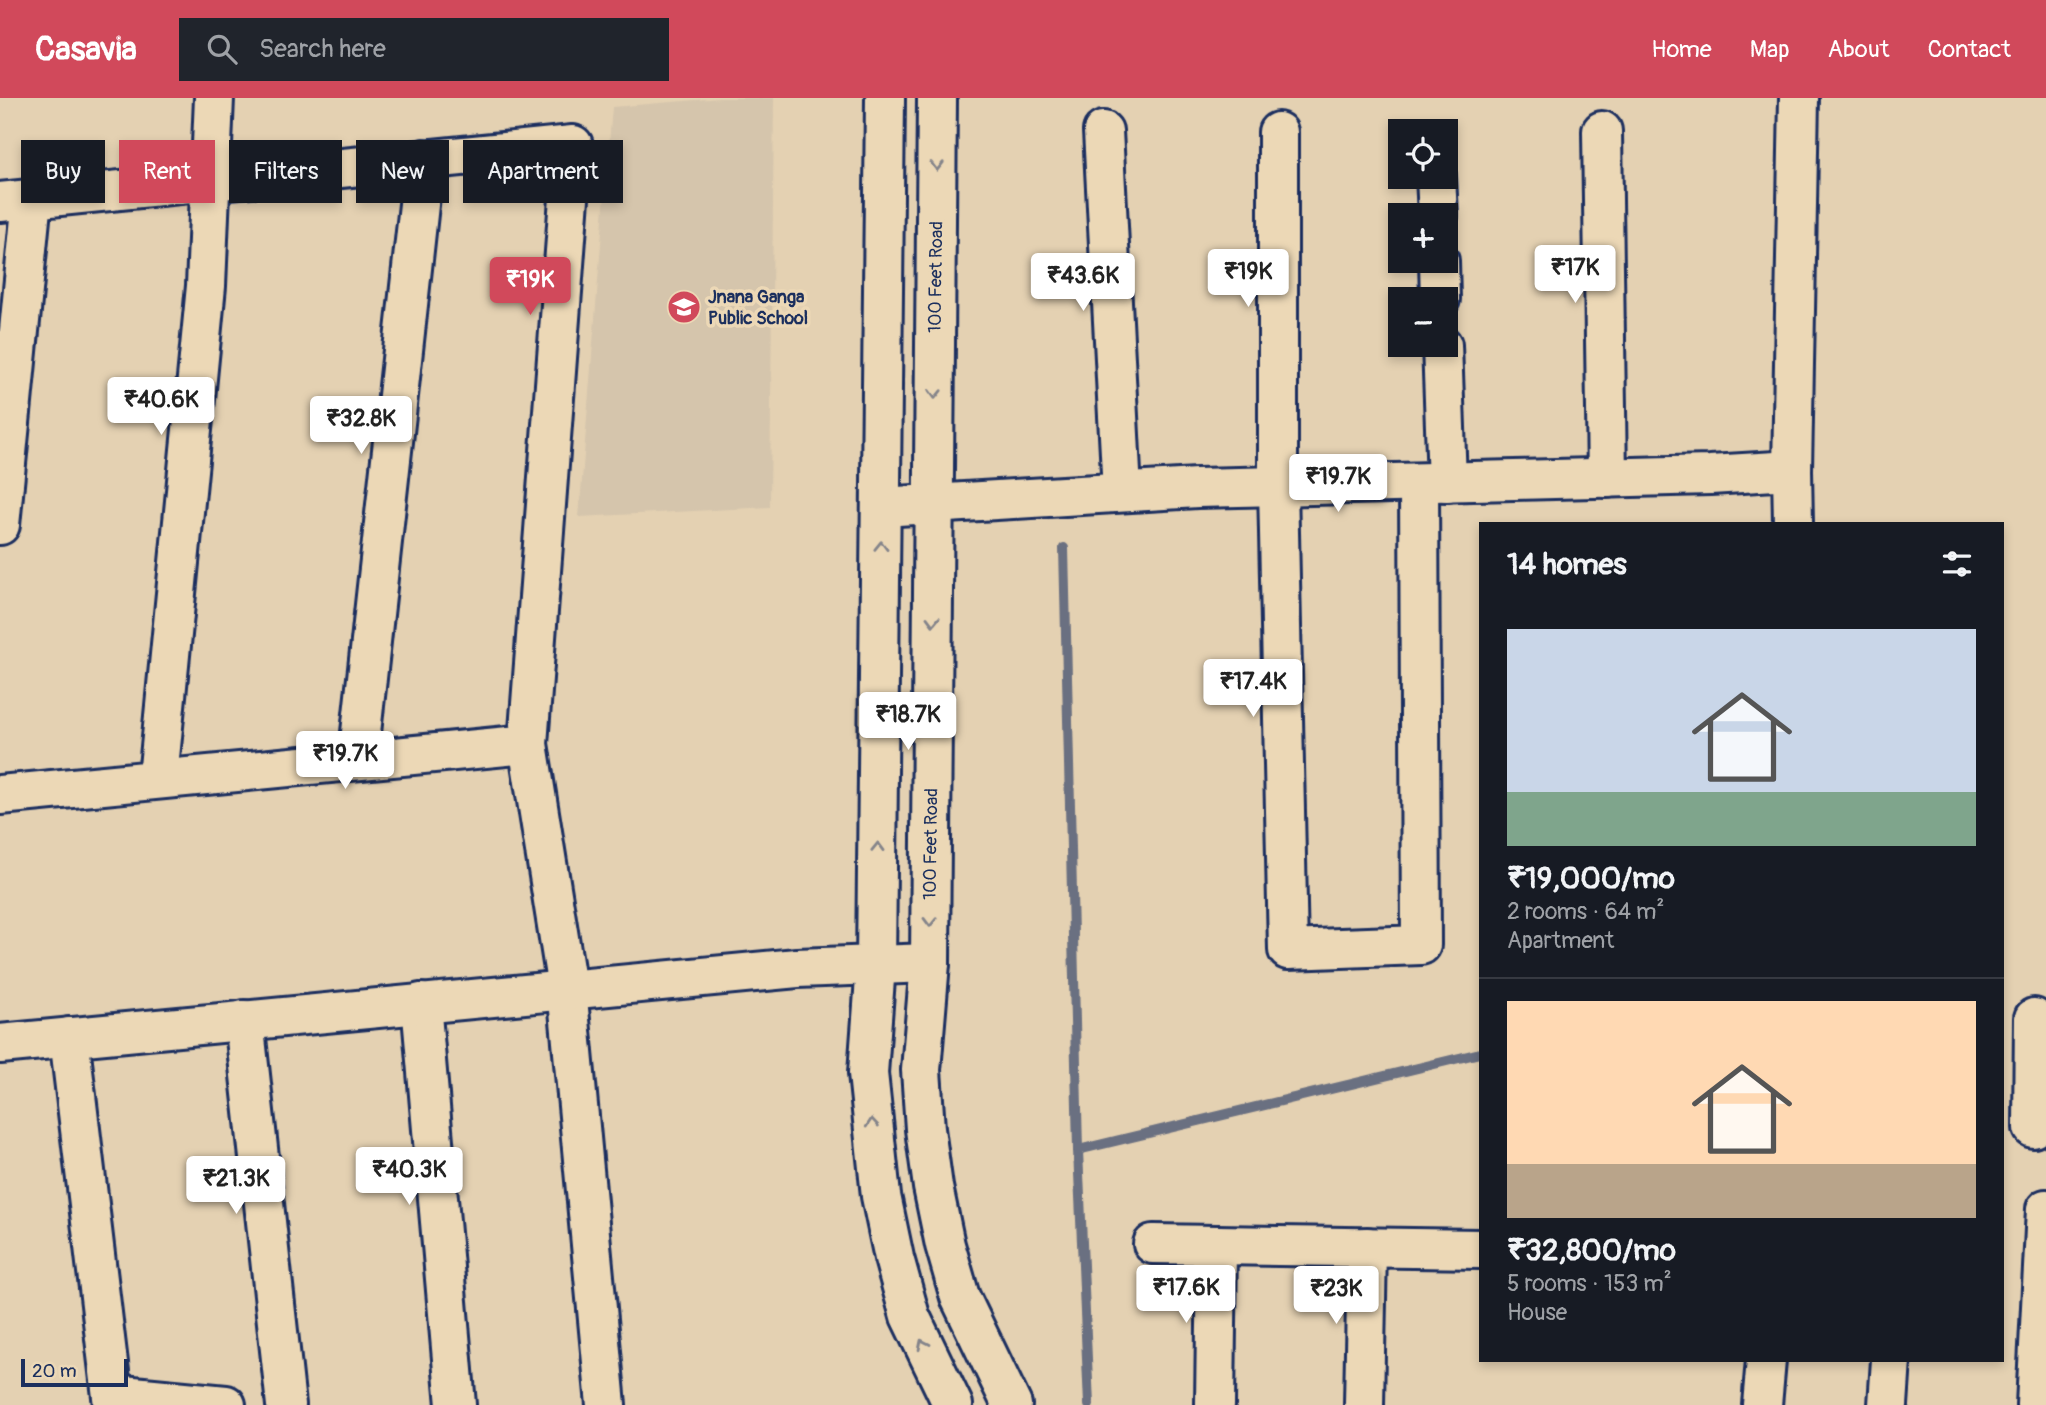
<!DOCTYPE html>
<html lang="en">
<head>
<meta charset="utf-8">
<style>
  body { margin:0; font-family:Pangolin,sans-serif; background:#20242c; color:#f1f3f6; height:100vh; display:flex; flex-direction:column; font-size:26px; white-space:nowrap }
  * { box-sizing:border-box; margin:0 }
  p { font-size:23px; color:#9ea1a6 }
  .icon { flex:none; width:38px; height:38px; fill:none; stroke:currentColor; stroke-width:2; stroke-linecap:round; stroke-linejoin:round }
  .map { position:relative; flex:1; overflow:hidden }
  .details { position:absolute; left:1479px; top:424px; width:525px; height:840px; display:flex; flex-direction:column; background:#171b24; border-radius:0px; box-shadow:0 4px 10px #0003 }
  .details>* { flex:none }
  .top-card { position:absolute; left:21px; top:42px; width:665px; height:63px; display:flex; gap:14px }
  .buttons { position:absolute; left:1388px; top:21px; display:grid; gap:14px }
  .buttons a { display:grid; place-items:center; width:70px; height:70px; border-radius:0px; background:#171b24; box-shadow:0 4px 10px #0003; font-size:35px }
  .scale { position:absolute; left:21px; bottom:18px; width:107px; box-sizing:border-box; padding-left:7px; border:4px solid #1b2f5e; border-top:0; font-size:19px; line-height:24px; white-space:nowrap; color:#1b2f5e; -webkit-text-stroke:5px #ecd8b6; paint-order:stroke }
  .price { position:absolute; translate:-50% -60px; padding:0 16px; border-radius:7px; background:#fff; color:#222; font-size:23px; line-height:46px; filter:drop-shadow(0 2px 4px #0008) }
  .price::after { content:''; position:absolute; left:50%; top:42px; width:21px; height:16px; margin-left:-10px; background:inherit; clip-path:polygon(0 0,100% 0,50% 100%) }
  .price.current { background:#d1495b; color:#fff }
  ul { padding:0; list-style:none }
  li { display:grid; align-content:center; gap:14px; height:371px; padding:0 28px }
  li+li { border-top:2px solid #363941 }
  li span { display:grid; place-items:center; height:217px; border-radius:0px; color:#555 }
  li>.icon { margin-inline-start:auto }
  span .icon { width:126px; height:126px; fill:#fffc; stroke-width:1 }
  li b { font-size:30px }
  h2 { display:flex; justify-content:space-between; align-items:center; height:84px; padding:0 28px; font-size:30px }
  .chip { padding:0 24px; border-radius:0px; background:#171b24; box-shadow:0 4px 10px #0003; font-size:24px; line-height:63px }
  .chip.current { background:#d1495b; color:#fff }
  header { display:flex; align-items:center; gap:42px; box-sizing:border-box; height:98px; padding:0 35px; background:#d1495b; color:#fff }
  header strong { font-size:33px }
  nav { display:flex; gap:38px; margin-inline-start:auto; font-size:24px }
  .search { width:490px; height:63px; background:#20242c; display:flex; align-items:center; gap:18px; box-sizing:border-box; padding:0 24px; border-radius:0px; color:#9ea1a6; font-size:26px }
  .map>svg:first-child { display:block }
  .built { fill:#d5c5ac }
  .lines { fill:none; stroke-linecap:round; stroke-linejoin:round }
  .stream { stroke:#6b7081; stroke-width:10 }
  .minor-casing { stroke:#1b2f5e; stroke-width:44 }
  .secondary-casing { stroke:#1b2f5e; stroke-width:44 }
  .minor { stroke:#ecd8b6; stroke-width:38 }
  .secondary { stroke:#ecd8b6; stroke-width:38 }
  .oneway { stroke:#84848a }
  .labels { text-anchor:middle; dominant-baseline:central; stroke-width:7; stroke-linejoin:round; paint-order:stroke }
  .street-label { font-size:18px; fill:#1b2f5e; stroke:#ecd8b6 }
  .poi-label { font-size:18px; font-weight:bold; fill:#1b2f5e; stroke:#ecd8b6; text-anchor:start }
</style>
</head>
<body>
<header>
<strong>Casavia</strong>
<div class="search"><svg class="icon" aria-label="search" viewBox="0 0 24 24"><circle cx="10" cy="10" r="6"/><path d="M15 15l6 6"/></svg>Search here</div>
<nav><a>Home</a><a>Map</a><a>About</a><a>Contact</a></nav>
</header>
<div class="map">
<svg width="2046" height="1307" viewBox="0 0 2046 1307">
  <rect width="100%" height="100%" fill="#e4d1b2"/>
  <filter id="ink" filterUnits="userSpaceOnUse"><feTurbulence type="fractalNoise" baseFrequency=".0143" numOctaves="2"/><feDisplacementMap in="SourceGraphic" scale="14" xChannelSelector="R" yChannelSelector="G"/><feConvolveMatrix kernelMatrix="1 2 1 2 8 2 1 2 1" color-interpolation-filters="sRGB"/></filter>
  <g filter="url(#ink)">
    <polygon class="built" points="720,0 774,0 770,409 579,419 612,9"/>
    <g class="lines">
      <g class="stream">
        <polyline points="1064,450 1078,1052 1089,1307"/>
        <polyline points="1078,1052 1480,955"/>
      </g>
      <defs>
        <g id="minor">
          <polyline points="1103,33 1122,394"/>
          <polyline points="1602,33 1607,380"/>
          <polyline points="1278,34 1278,388 1288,852 1421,847 1419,385"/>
          <polyline points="1436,79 1438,117"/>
          <polyline points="0,104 573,47 528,646 567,890 606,1307"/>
          <polyline points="1439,163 1440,201"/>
          <polyline points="1442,247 1447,384"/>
          <polyline points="881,409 1197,390 1710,377 1792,372"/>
          <polyline points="1793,425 1792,372 1799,0"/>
          <polyline points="0,427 32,100"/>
          <polyline points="358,662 424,61"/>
          <polyline points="158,680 206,188 214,0"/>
          <polyline points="0,697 528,646"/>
          <polyline points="421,905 456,1307"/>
          <polyline points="244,922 286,1307"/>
          <polyline points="69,939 113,1307"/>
          <polyline points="0,946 797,870 930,865"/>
          <polyline points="2033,1030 2034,920"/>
          <polyline points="1153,1146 1480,1151"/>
          <polyline points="112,1296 226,1307"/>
          <polyline points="1215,1307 1217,1147"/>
          <polyline points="1364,1307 1367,1149"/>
          <polyline points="1762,1307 1766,1262"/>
          <polyline points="1888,1307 1891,1262"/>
          <polyline points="2036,1307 2046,1111"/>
        </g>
        <g id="secondary">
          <polyline points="885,0 876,867 868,975 881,1098 894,1160 910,1218 953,1307"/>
          <polyline points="937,0 930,865 921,972 925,1031 933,1089 945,1147 960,1199 1012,1307"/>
        </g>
      </defs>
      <use href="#minor" class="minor-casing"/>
      <use href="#secondary" class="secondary-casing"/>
      <use href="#minor" class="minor"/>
      <use href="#secondary" class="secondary"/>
    </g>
    <defs><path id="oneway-chevron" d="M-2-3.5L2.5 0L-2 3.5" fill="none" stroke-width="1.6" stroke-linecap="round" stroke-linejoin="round" transform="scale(1.75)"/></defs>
    <g class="oneway">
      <use href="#oneway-chevron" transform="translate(937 68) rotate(91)"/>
      <use href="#oneway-chevron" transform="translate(935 296) rotate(91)"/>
      <use href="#oneway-chevron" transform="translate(881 448) rotate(-89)"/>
      <use href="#oneway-chevron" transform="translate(933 523) rotate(91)"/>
      <use href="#oneway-chevron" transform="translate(878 749) rotate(-89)"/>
      <use href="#oneway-chevron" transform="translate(930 824) rotate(91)"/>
      <use href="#oneway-chevron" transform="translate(872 1025) rotate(-95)"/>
      <use href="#oneway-chevron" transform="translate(923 1246) rotate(-116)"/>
    </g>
  </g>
  <defs>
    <symbol id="school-disc" viewBox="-11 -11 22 22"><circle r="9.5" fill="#d1495b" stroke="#ecd8b6"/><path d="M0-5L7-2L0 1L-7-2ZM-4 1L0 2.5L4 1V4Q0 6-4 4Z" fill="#fff"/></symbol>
  </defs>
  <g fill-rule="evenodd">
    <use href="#school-disc" x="665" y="190" width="38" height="38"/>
  </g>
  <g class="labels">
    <g class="street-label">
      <text transform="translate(936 179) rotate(-89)">100 Feet Road</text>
      <text transform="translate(931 746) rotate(-89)">100 Feet Road</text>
    </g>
    <g class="poi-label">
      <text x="708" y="199">Jnana Ganga<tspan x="708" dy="21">Public School</tspan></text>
    </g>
  </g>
</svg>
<div class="buttons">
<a><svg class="icon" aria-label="locate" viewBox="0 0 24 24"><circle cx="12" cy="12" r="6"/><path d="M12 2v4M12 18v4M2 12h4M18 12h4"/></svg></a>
<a>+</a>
<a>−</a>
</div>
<div class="scale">20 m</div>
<b class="price" style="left:1575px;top:207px">₹17K</b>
<b class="price" style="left:1248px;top:211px">₹19K</b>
<b class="price" style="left:1083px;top:215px">₹43.6K</b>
<b class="price current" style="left:530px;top:219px">₹19K</b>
<b class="price" style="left:161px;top:339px">₹40.6K</b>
<b class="price" style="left:361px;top:358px">₹32.8K</b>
<b class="price" style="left:1338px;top:416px">₹19.7K</b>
<b class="price" style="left:1253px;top:621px">₹17.4K</b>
<b class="price" style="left:908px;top:654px">₹18.7K</b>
<b class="price" style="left:345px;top:693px">₹19.7K</b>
<b class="price" style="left:409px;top:1109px">₹40.3K</b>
<b class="price" style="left:236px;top:1118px">₹21.3K</b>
<b class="price" style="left:1186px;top:1227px">₹17.6K</b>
<b class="price" style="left:1336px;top:1228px">₹23K</b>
<div class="top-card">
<a class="chip">Buy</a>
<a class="chip current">Rent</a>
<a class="chip">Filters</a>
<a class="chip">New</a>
<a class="chip">Apartment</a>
</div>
<section class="details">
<h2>14 homes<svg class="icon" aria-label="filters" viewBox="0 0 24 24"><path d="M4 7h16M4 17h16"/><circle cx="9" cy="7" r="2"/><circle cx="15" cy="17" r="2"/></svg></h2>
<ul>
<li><span style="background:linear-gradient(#c9d6e8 75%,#7fa58c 0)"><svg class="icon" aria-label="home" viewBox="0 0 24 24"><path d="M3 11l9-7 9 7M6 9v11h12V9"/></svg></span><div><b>₹19,000/mo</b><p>2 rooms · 64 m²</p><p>Apartment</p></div></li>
<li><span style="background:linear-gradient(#ffd9b3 75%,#b9a48a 0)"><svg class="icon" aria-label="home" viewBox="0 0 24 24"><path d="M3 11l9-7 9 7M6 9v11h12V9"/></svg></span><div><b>₹32,800/mo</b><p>5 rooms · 153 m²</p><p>House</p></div></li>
</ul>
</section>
</div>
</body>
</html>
